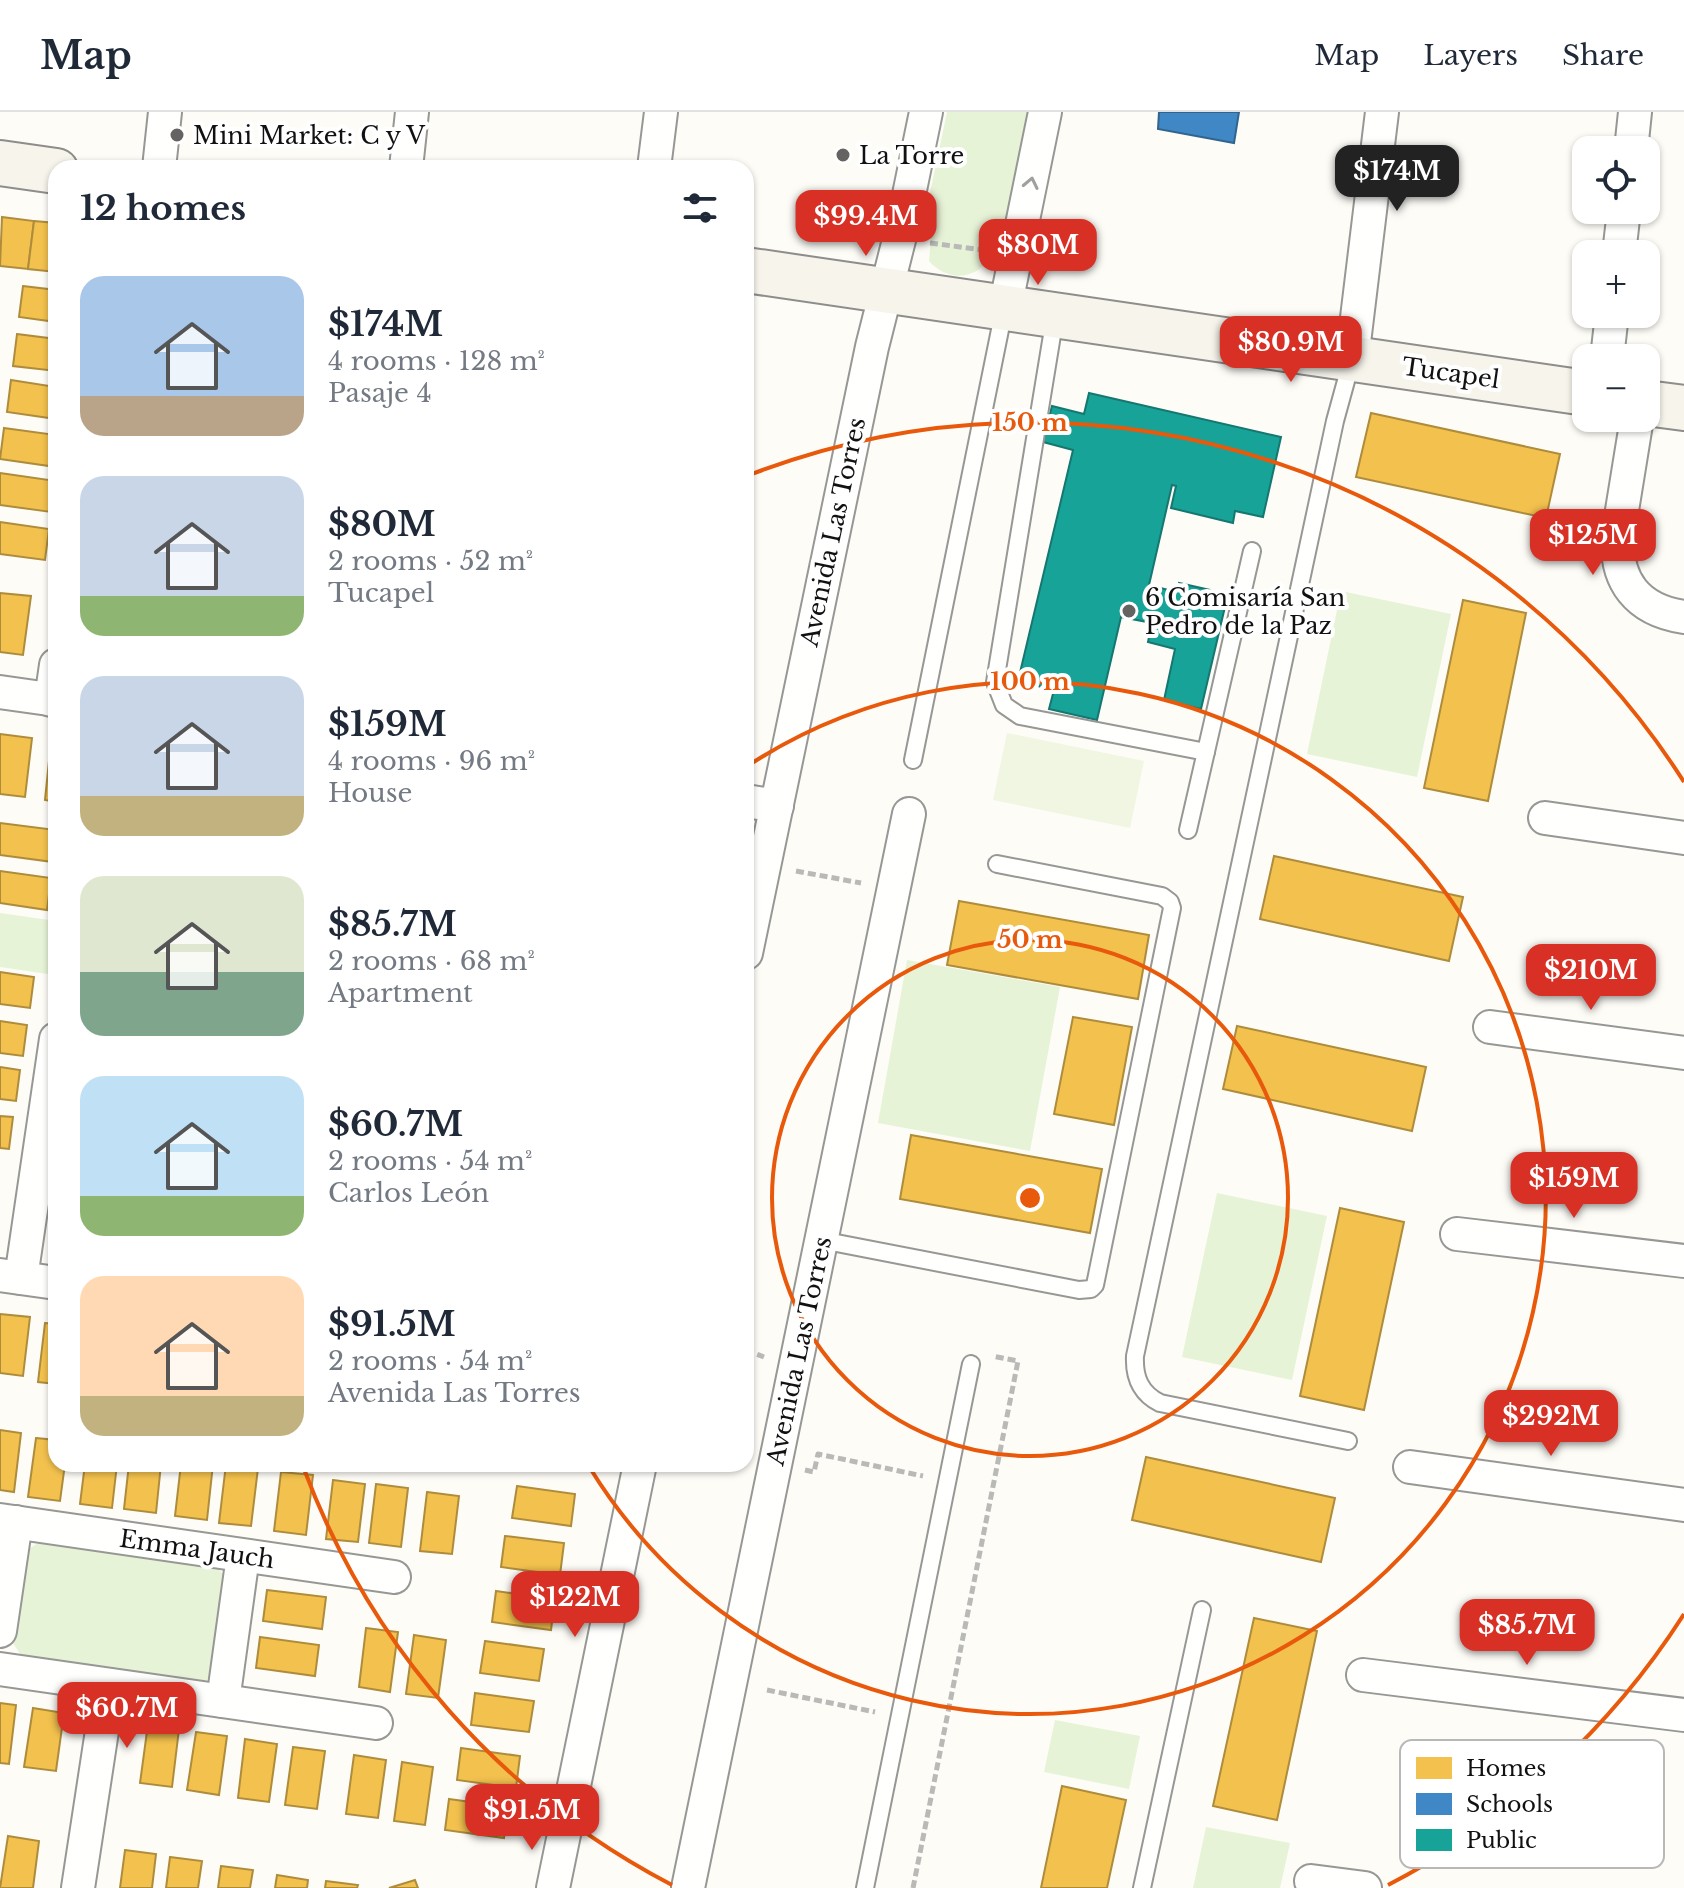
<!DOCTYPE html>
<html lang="en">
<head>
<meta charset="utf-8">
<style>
  body { margin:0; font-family:"Libre Baskerville",serif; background:#f2f2f3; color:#1f2937; height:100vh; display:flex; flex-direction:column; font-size:30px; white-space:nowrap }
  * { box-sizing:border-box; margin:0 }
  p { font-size:26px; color:#747a83 }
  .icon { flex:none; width:44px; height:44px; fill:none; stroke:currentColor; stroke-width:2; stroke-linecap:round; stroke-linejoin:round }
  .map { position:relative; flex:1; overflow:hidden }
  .side { position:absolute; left:48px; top:48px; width:706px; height:1312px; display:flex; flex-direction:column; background:#fff; border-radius:24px; box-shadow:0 2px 6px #0004 }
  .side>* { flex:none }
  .buttons { position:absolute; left:1572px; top:24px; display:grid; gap:16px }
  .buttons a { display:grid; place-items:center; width:88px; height:88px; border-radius:16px; background:#fff; box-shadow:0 2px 6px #0004; font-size:40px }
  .price { position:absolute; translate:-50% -68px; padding:0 18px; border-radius:16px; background:#d93025; color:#fff; font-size:26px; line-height:52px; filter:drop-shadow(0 2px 4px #0008) }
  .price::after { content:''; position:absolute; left:50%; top:48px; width:24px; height:18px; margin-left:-12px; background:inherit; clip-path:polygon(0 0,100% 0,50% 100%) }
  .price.current { background:#222; color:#fff }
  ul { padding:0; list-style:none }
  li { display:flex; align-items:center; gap:24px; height:200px; padding:0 32px }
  li span { display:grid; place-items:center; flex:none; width:224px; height:160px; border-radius:24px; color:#555 }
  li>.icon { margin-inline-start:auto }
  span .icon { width:96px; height:96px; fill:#fffc; stroke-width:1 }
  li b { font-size:34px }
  h2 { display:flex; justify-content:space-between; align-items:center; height:96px; padding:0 32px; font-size:34px }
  header { display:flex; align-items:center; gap:48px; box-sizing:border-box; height:112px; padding:0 40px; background:#fff; border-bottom:2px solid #e0e1e3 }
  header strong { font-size:38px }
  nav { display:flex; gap:44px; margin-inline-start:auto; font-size:28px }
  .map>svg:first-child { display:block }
  .green { fill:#e7f3d7 }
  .pitch { fill:#f0f6e1 }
  .homes { fill:#f2c14e; stroke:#ae8c3c; stroke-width:2 }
  .schools { fill:#3f88c5; stroke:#31648f; stroke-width:2 }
  .public { fill:#17a398; stroke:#157770; stroke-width:2 }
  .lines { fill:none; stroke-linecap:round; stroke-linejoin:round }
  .service-casing { stroke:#979795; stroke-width:20 }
  .minor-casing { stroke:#979795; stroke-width:36 }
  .secondary-casing { stroke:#8e8d8b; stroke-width:48 }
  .path { stroke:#b9b9b8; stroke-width:5; stroke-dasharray:8 4; stroke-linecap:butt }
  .service { stroke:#fffffe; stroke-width:16 }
  .minor { stroke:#fffffe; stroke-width:32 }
  .secondary { stroke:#f6f4eb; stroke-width:44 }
  .oneway { stroke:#a0a09f }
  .ring { fill:none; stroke:#e8590c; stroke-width:4 }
  .poi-dot { fill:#646362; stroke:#fff; stroke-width:3 }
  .labels { text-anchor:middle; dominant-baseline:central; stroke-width:8; stroke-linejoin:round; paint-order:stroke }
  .poi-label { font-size:24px; fill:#111; stroke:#fff; text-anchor:start }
  .street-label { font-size:24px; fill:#111; stroke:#fff }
  .key { fill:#fff; stroke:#b8b8b8; stroke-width:2 }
  .key-label { font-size:22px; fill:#111 }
  .centre { fill:#e8590c; stroke:#fff; stroke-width:4 }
  .ring-label { font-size:24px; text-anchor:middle; font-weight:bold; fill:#e8590c; stroke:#fff; stroke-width:8; stroke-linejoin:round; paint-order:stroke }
</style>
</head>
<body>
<header>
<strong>Map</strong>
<nav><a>Map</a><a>Layers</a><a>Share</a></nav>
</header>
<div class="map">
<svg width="1684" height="1776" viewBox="0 0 1684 1776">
  <rect width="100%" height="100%" fill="#fdfcf7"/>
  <g class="green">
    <path d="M947,0H1028L1001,134L989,133L985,152C969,169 945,167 929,149L931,127L921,124Z"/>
    <polygon points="1341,479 1451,502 1417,665 1307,642"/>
    <polygon points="0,801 56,809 48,862 0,855"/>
    <polygon points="907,848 1060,875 1030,1039 878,1011"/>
    <polygon points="1217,1081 1327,1104 1292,1268 1182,1245"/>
    <polygon points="43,1428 217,1455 229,1470 214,1565 196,1572 21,1543 10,1527 24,1440"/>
    <polygon points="1055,1608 1140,1624 1129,1677 1044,1660"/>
    <polygon points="1206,1715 1290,1731 1280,1776 1193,1776"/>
  </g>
  <polygon class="pitch" points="1007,621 1144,649 1130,716 993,688"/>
  <g class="homes">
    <polygon points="2,105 34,109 28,157 0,154"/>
    <polygon points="34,109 56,111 56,160 28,157"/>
    <polygon points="23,174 56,178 56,210 19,205"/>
    <polygon points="17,222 56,227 56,259 13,254"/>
    <polygon points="11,268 56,275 56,307 7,300"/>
    <polygon points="1371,301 1560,342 1546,406 1356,365"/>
    <polygon points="4,316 56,323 56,355 0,347"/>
    <polygon points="0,361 56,369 51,400 0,393"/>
    <polygon points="0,410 49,417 45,448 0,442"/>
    <polygon points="0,481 31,484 23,543 0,540"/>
    <polygon points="1463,488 1526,501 1488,689 1424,676"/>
    <polygon points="0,622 32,626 25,685 0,682"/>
    <polygon points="51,629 56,630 56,690 45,688"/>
    <polygon points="0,711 56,718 53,750 0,743"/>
    <polygon points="1274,744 1463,785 1449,849 1260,807"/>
    <polygon points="0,759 51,766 47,798 0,791"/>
    <polygon points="959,789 1149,823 1138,887 947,853"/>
    <polygon points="0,860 34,865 30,896 0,892"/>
    <polygon points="1073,905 1132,915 1114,1013 1054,1002"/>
    <polygon points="0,909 27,913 23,944 0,941"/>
    <polygon points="1237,914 1426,955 1412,1019 1223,977"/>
    <polygon points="0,955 20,958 16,989 0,987"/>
    <polygon points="0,1004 13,1005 9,1037 0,1036"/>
    <polygon points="911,1023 1102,1057 1090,1121 900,1087"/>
    <polygon points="1340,1096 1404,1110 1364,1298 1300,1284"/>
    <polygon points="0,1202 30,1205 23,1264 0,1261"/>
    <polygon points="45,1211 56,1212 56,1272 38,1270"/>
    <polygon points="0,1318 21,1321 14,1380 0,1378"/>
    <polygon points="36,1326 56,1328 56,1352 65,1352 60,1389 28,1385"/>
    <polygon points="1146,1345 1335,1386 1321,1450 1132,1408"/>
    <polygon points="85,1352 117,1352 112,1396 80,1392"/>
    <polygon points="129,1352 161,1352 156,1401 124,1397"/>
    <polygon points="181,1352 213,1352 207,1408 175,1404"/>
    <polygon points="226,1352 258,1356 251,1414 219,1411"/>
    <polygon points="281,1360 313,1363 306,1423 274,1419"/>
    <polygon points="333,1368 365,1372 358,1430 326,1427"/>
    <polygon points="376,1372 408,1376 401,1435 369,1431"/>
    <polygon points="517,1374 575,1382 571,1414 512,1406"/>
    <polygon points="427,1380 459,1384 452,1442 420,1439"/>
    <polygon points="505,1424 564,1431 560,1463 501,1455"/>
    <polygon points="267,1478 326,1485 322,1517 263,1509"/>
    <polygon points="496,1479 555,1487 551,1518 492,1510"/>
    <polygon points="1254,1506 1317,1519 1277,1708 1213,1694"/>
    <polygon points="366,1516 398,1520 390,1580 359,1575"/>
    <polygon points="414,1523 446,1528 438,1586 406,1582"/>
    <polygon points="260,1525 319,1533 315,1564 256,1556"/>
    <polygon points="485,1529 544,1537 539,1569 480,1561"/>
    <polygon points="475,1581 534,1589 529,1620 471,1613"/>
    <polygon points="0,1591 16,1593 9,1652 0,1651"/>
    <polygon points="33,1596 64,1601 56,1659 24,1655"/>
    <polygon points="148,1612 179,1617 172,1675 140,1671"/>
    <polygon points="196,1620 227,1624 219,1683 187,1678"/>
    <polygon points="245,1627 277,1632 269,1690 238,1686"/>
    <polygon points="293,1635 325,1639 317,1697 285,1693"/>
    <polygon points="461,1636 520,1644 516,1676 457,1668"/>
    <polygon points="354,1643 386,1648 378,1706 346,1702"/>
    <polygon points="402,1650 433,1655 425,1713 394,1709"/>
    <polygon points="1062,1674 1126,1688 1107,1776 1041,1776"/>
    <polygon points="449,1687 508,1695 504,1726 445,1718"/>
    <polygon points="8,1724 39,1729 33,1776 0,1776"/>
    <polygon points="125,1738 156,1742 152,1776 120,1776"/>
    <polygon points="170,1745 202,1749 198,1776 166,1776"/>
    <polygon points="221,1754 253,1758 250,1776 218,1776"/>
    <polygon points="277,1763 308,1768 307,1776 275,1776"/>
    <polygon points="415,1768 418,1776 389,1776"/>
    <polygon points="326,1769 358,1773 357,1776 325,1776"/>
  </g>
  <polygon class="schools" points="1159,0 1239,0 1234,31 1158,17"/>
  <polygon class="public" points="1089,281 1281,325 1263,405 1235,399 1233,411 1171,396 1176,374 1172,373 1149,473 1176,480 1179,471 1228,482 1201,597 1164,588 1175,537 1148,530 1152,511 1121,505 1097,608 1049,597 1054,578 1018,569 1073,338 1043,330 1052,294 1084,302"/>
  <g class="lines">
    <defs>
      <g id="service">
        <polyline points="1055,205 995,570 1004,593 1020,604 1206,640"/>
        <polyline points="913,648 1004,198"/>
        <polyline points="1188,718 1252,439"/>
        <polyline points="821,1128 1079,1178 1091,1177 1095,1173 1172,796 1170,790 1162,784 997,752"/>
        <path d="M1348,1329L1160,1291C1140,1281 1134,1265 1135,1244L1335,309L1352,247"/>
        <polyline points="865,1776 971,1252"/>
        <polyline points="1142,1776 1202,1498"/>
      </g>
      <g id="minor">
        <polyline points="1631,38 1635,0"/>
        <polyline points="159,56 165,0"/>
        <polyline points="406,56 412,0"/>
        <polyline points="654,56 661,0"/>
        <polyline points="1619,142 1624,98"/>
        <polyline points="1005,196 1045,0"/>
        <polyline points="1607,246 1612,202"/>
        <polyline points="1352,247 1382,0"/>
        <path d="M1637,306L1618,423C1615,469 1637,498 1684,505"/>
        <polyline points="0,580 56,588"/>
        <polyline points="51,588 56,553"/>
        <polyline points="746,689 777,694"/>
        <polyline points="1545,706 1684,726"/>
        <polyline points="746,841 872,235 903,112 926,0"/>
        <polyline points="1490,915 1684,941"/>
        <polyline points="1457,1122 1684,1149"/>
        <polyline points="0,1163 56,1171"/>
        <polyline points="21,1166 56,927"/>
        <polyline points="1410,1355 1684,1393"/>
        <polyline points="0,1408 394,1465"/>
        <polyline points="0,1519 16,1410"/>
        <polyline points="0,1557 376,1611"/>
        <polyline points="1363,1563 1684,1603"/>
        <polyline points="223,1589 243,1444"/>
        <polyline points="1311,1769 1365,1776"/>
        <polyline points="78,1776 109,1573"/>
        <polyline points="553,1776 640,1352"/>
        <polyline points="688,1776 909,702"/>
      </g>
      <g id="secondary">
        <polyline points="0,51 56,59"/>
        <polyline points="746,158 1586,281"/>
        <polyline points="1646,291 1684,296"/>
      </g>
    </defs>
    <use href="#service" class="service-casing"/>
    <use href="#minor" class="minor-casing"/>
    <use href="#secondary" class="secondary-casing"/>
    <g class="path">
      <polyline points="930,131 983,138"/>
      <polyline points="796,759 861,771"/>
      <polyline points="746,1238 764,1245"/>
      <polyline points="805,1358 814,1360 818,1342 923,1364"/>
      <polyline points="767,1578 875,1600"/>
      <polyline points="913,1776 1018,1249 992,1244"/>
    </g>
    <use href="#service" class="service"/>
    <use href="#minor" class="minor"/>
    <use href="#secondary" class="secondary"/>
  </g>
  <defs><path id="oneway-chevron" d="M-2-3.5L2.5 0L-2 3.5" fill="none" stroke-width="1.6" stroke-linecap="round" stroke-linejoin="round" transform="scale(2)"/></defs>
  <use class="oneway" href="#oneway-chevron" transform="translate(1031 71) rotate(-78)"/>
  <g class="ring">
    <circle cx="1030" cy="1086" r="258"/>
    <path d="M749 653A516 516 0 1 1 590 1356"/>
    <path d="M1684 1502A775 775 0 0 1 1388 1773M672 1773A775 775 0 0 1 304 1357M752 362A775 775 0 0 1 1684 670"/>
  </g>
  <g class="poi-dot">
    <circle cx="177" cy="23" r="8"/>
    <circle cx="843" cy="43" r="8"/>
    <circle cx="1129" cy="499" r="8"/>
  </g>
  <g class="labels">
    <g class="poi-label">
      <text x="193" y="23">Mini Market: C y V</text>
      <text x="859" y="43">La Torre</text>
      <text x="1145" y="485">6 Comisaría San<tspan x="1145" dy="28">Pedro de la Paz</tspan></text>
    </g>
    <g class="street-label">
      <text transform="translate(1451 261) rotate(8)">Tucapel</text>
      <text transform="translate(833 420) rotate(-78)">Avenida Las Torres</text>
      <text transform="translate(799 1239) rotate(-78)">Avenida Las Torres</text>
      <text transform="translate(197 1437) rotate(8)">Emma Jauch</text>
    </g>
  </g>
  <rect x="1400" y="1628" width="264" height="128" rx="12" class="key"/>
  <rect x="1416" y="1645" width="36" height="22" fill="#f2c14e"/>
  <rect x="1416" y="1681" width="36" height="22" fill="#3f88c5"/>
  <rect x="1416" y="1717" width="36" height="22" fill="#17a398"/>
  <g class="key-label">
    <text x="1466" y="1664">Homes</text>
    <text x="1466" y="1700">Schools</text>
    <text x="1466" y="1736">Public</text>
  </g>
  <circle cx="1030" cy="1086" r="12" class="centre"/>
  <g class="ring-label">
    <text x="1030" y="319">150 m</text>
    <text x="1030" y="578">100 m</text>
    <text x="1030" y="836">50 m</text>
  </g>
</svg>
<div class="buttons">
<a><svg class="icon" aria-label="locate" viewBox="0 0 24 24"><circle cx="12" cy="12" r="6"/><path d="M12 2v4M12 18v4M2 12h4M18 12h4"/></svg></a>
<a>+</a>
<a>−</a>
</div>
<b class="price current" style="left:1397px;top:101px">$174M</b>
<b class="price" style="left:866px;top:146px">$99.4M</b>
<b class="price" style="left:1038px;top:175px">$80M</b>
<b class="price" style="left:1291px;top:272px">$80.9M</b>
<b class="price" style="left:1593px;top:465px">$125M</b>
<b class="price" style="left:1591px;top:900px">$210M</b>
<b class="price" style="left:1574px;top:1108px">$159M</b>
<b class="price" style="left:1551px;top:1346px">$292M</b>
<b class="price" style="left:575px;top:1527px">$122M</b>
<b class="price" style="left:1527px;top:1555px">$85.7M</b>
<b class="price" style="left:127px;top:1638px">$60.7M</b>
<b class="price" style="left:532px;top:1740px">$91.5M</b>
<section class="side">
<h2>12 homes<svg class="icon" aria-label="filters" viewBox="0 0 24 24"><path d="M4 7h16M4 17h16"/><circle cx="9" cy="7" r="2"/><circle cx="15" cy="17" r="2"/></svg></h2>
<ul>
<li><span style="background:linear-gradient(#a9c7e8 75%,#b9a48a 0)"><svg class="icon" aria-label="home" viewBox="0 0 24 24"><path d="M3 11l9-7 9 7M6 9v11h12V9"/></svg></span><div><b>$174M</b><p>4 rooms · 128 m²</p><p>Pasaje 4</p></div></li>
<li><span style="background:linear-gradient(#c9d6e8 75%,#8fb573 0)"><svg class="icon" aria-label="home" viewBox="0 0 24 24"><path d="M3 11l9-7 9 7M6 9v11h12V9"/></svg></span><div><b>$80M</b><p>2 rooms · 52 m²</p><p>Tucapel</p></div></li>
<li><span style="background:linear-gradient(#c9d6e8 75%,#c2b280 0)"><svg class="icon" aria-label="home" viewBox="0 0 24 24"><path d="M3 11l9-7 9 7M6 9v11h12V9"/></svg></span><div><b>$159M</b><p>4 rooms · 96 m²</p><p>House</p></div></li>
<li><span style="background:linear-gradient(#dfe7d0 60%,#7fa58c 0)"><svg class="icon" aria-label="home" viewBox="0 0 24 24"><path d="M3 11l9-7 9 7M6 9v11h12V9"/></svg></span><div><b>$85.7M</b><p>2 rooms · 68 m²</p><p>Apartment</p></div></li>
<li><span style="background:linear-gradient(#bfe0f5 75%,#8fb573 0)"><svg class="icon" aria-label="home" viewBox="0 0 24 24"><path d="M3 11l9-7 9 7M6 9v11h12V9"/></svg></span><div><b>$60.7M</b><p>2 rooms · 54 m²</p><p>Carlos León</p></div></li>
<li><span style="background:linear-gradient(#ffd9b3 75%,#c2b280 0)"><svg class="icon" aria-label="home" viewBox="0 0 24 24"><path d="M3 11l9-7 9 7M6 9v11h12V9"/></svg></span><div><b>$91.5M</b><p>2 rooms · 54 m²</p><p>Avenida Las Torres</p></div></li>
</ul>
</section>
</div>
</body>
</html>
